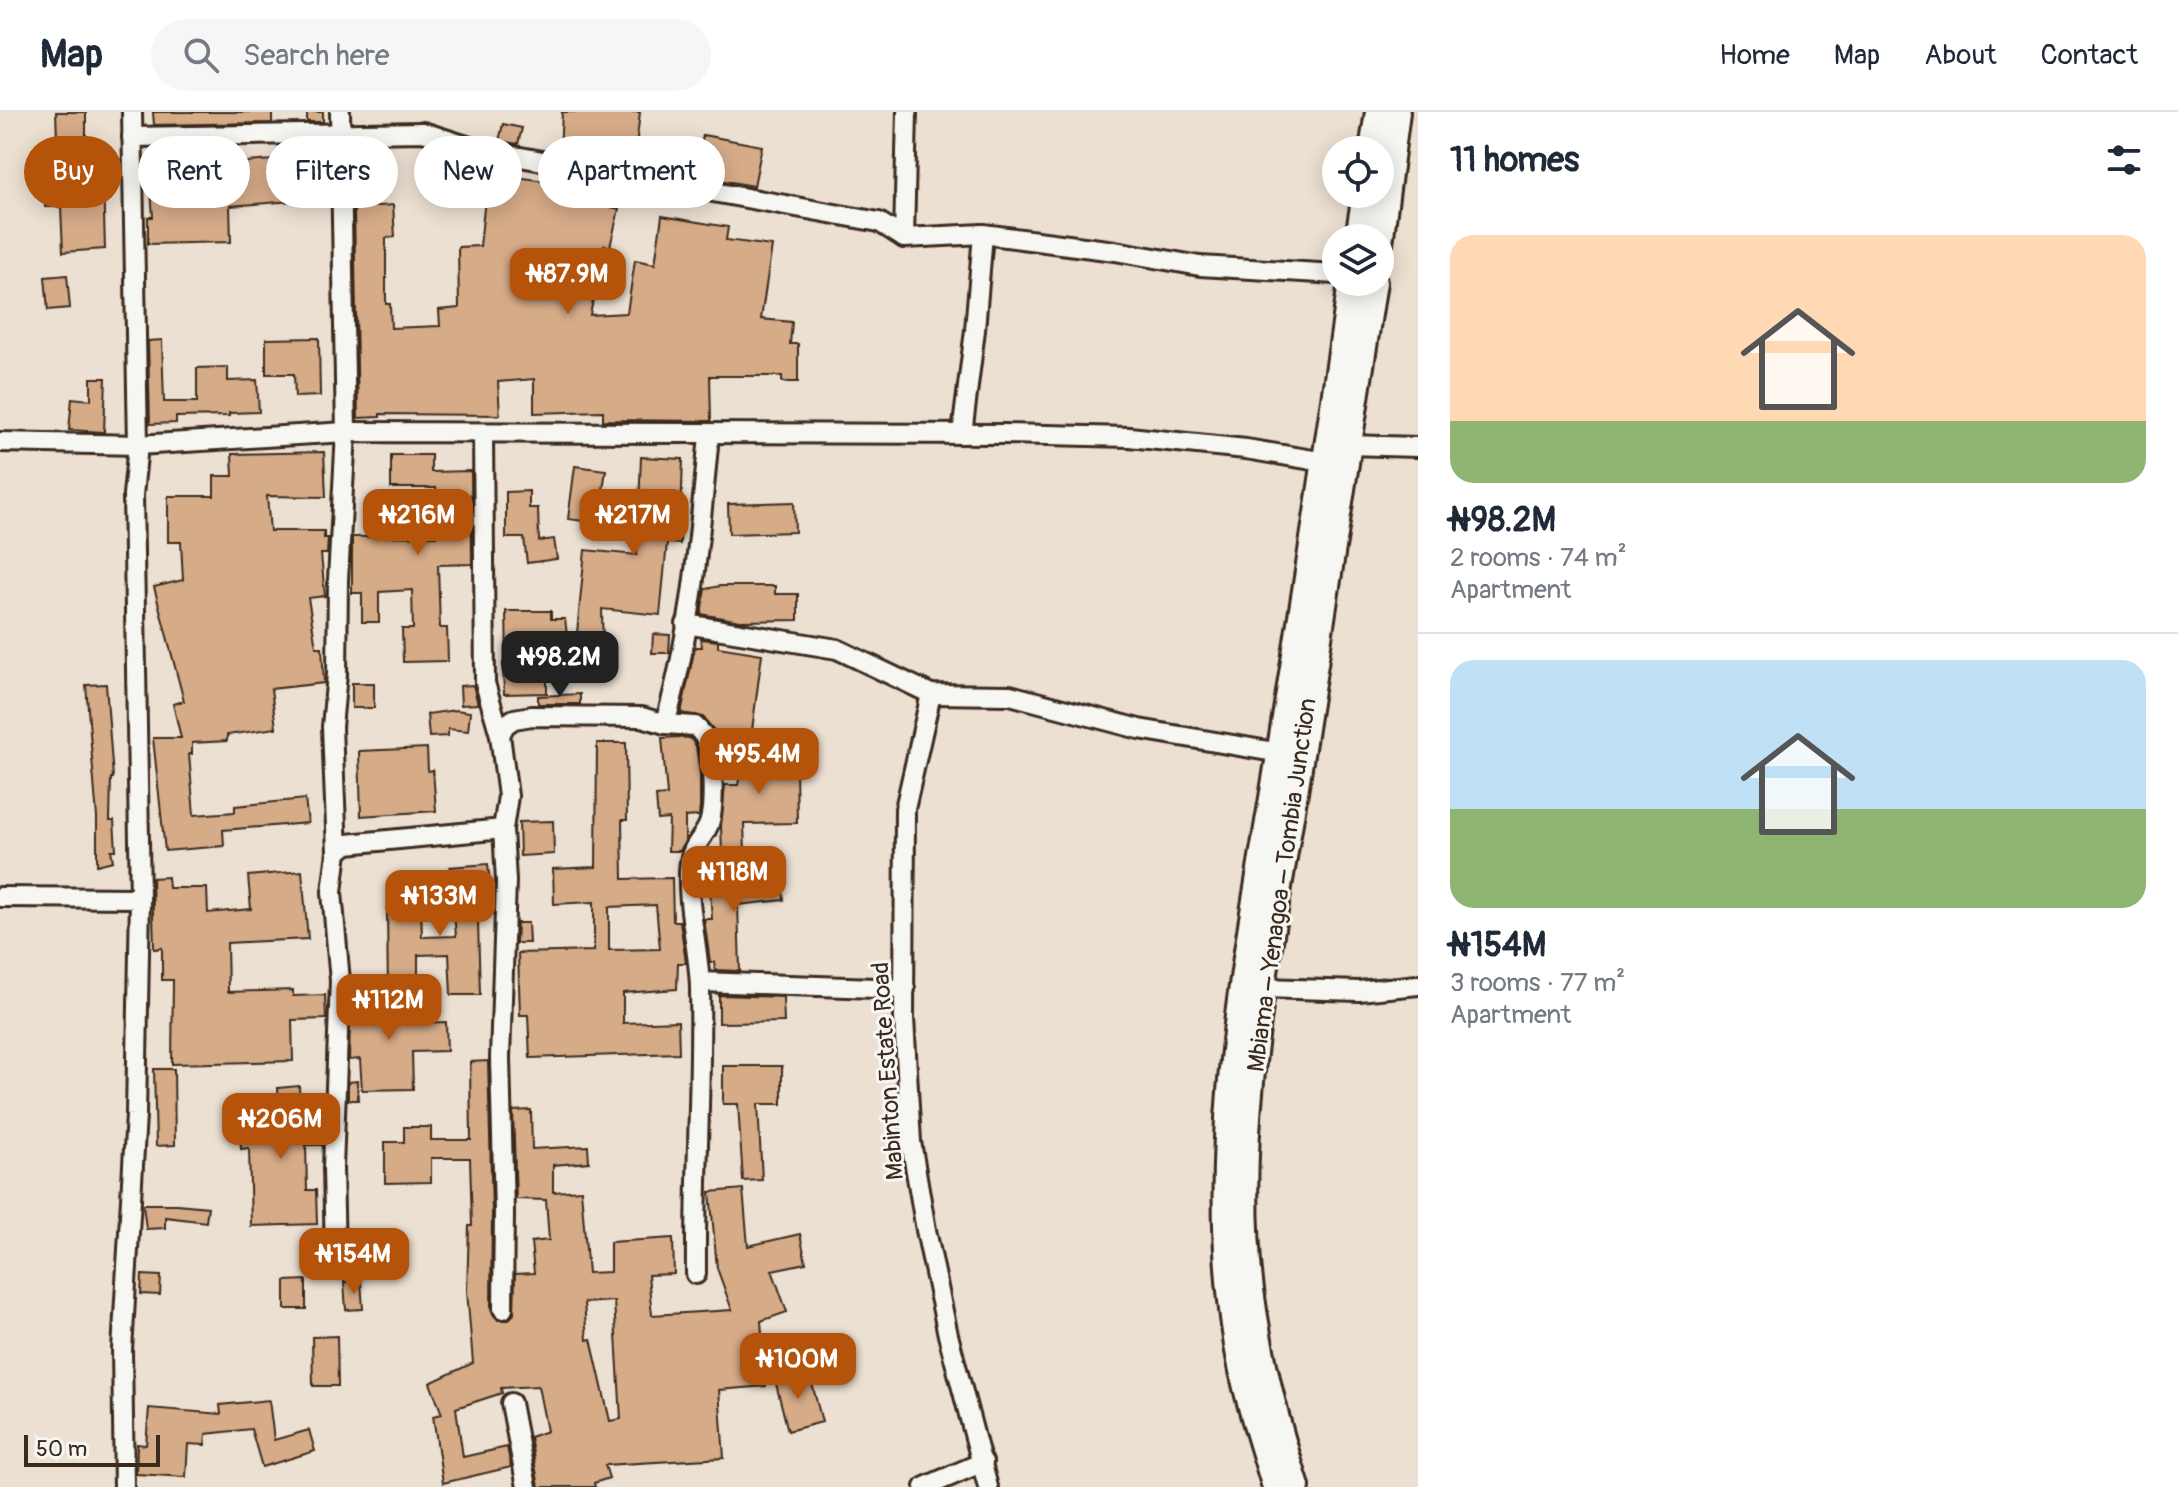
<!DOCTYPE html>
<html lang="en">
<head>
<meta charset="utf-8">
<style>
  body { margin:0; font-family:Pangolin,sans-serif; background:#f6f6f7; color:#1f2937; height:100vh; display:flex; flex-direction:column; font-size:30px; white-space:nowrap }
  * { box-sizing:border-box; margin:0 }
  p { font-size:26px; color:#747a83 }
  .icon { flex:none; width:44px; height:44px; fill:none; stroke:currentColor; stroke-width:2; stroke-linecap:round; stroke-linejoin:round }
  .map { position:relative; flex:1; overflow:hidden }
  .drawer { display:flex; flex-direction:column; background:#fff; width:760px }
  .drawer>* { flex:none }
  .top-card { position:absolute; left:24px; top:24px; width:760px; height:72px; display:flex; gap:16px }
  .buttons { position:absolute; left:1322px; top:24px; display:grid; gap:16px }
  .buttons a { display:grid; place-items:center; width:72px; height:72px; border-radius:50%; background:#fff; box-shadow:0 4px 20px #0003; font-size:40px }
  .scale { position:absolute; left:24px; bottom:20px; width:136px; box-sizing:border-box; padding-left:8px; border:4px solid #3b2a1e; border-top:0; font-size:22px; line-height:28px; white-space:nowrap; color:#3b2a1e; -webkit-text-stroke:6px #f6f6f2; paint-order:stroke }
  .price { position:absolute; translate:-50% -68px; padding:0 18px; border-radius:16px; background:#b45309; color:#fff; font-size:26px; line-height:52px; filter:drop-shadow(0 2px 4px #0008) }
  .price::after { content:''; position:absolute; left:50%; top:48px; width:24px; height:18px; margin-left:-12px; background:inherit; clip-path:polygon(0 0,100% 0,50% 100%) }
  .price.active { background:#222; color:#fff }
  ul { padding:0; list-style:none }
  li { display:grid; align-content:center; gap:16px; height:424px; padding:0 32px }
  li+li { border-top:2px solid #e0e1e3 }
  li span { display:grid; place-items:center; height:248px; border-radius:24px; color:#555 }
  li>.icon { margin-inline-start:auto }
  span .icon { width:144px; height:144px; fill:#fffc; stroke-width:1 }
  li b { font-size:34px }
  h2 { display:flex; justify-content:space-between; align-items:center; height:96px; padding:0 32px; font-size:34px }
  .tag { padding:0 28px; border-radius:36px; background:#fff; box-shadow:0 4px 20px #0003; font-size:28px; line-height:72px }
  .tag.active { background:#b45309; color:#fff }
  header { display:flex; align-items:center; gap:48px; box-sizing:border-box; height:112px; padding:0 40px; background:#fff; border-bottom:2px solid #e0e1e3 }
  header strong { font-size:38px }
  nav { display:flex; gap:44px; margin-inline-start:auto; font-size:28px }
  .search { width:560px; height:72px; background:#f6f6f7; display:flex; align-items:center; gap:20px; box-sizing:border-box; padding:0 28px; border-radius:44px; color:#747a83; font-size:30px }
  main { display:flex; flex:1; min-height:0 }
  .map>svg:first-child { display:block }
  .building { fill:#d6ab88; stroke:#3b2a1e; stroke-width:2; fill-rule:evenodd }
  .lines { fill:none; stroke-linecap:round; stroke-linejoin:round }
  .minor-casing { stroke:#3b2a1e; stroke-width:24 }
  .secondary-casing { stroke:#3b2a1e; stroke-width:30 }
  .minor { stroke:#f6f6f2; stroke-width:18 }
  .secondary { stroke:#f6f6f2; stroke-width:24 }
  .labels { text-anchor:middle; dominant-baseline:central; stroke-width:6; stroke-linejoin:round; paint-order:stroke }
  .street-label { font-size:24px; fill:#3b2a1e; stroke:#f6f6f2 }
</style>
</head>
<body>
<header>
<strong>Map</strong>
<div class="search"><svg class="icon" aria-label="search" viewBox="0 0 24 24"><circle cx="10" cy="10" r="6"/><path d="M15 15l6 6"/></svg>Search here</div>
<nav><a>Home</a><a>Map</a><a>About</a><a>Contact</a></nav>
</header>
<main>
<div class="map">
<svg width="1418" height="1375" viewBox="0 0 1418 1375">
  <rect width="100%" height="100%" fill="#ece0d2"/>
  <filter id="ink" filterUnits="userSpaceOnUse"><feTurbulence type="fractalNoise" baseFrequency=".0125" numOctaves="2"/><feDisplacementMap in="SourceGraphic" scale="16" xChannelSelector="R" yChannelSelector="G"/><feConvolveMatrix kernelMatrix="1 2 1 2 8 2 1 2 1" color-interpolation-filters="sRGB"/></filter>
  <g filter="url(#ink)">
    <g class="building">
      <polygon points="56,0 86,0 86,26 57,27"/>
      <polygon points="153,0 272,0 272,11 154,13"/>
      <rect x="307" y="0" width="16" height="10"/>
      <polygon points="562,0 640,0 635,44 595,39 595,44 560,40"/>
      <polygon points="503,12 522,16 518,32 499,29"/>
      <polygon points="703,23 762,34 754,74 696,64"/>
      <polygon points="289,47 293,89 230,94 231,130 148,132 148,105 153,105 149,52 232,51"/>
      <polygon points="454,57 554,70 553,82 619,97 610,135 604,133 590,203 627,201 635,148 655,152 662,104 728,115 726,128 772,134 761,207 792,210 790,232 798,232 798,270 782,270 782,264 710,264 711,309 603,308 603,299 534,301 534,267 498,270 500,303 380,302 380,305 358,306 354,96 393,93 395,125 386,126 386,192 390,192 391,216 440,214 439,198 459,196 458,135 480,134 486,77 454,77"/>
      <polygon points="103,67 105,137 63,140 61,95 45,95 44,78 66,78 66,68"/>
      <polygon points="67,163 70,196 48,198 45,165"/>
      <polygon points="319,226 320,284 295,285 294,262 266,262 266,227"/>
      <polygon points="162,228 164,290 197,290 197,256 228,255 228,269 257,268 259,300 229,301 229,304 176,305 176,311 150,312 148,229"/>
      <polygon points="91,266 106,266 104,320 69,318 72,286 91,288"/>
      <polygon points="324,340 326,385 267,384 270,419 324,419 324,426 328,426 327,442 321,442 325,484 308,486 316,535 322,535 324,571 271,577 276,616 227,623 227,629 192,631 192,642 189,642 194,703 235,700 235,694 305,687 308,711 223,718 224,734 165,739 153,626 181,626 173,592 184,589 154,475 183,468 181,430 168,430 168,384 214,384 214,364 233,364 232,342"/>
      <polygon points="391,343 431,343 431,360 471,359 472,452 438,453 440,516 447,516 448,549 403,550 402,517 413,517 412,478 379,480 379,510 362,510 362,481 352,481 352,425 436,424 436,376 391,376"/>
      <polygon points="641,345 683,347 680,432 667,431 660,503 602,497 603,541 575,542 585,438 637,443"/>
      <polygon points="575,354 606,358 598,411 568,407"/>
      <polygon points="529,379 529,396 538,396 539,429 554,427 557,447 527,451 524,426 506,426 506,380"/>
      <polygon points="794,390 795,420 729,422 728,392"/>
      <polygon points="720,474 775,474 775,482 798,482 798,508 740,509 701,502 705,477"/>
      <polygon points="506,499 551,499 551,507 565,507 571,555 547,556 547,581 504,582 503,551 507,551"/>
      <polygon points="653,522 670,523 669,541 652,541"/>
      <polygon points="701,527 718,529 718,535 762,542 751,626 716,621 703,605 681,601 695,535 702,535"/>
      <rect x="352" y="571" width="22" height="25"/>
      <polygon points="106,572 113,666 111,666 110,709 114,709 116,738 111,738 113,749 97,753 97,706 86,573"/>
      <polygon points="473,573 478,592 461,593 460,574"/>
      <polygon points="580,582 580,592 538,592 538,584"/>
      <polygon points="456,598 470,600 468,619 448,617 448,624 429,625 427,602"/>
      <polygon points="678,625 690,626 696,634 700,662 700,694 699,704 685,705 685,729 680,739 668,739 669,707 658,708 656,684 667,683 662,626"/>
      <path d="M597,631H626L627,708H622L623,767L672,766L673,809H680L686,851H678L677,877L623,881V911L678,909L679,941L530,946L528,903H520L518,841L594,839V790L554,792L553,757L596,755ZM656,793L660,837L609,838V795Z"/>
      <polygon points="745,634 798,644 796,657 797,711 744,712 745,740 722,740 721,714 725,673 738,673"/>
      <polygon points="427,636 428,659 433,658 436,699 361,704 359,639"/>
      <polygon points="553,709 554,742 520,744 519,710"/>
      <polygon points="488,752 491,783 481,784 483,808 478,809 480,883 451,883 449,842 418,843 418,884 388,884 387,797 421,796 422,825 456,824 450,755"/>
      <polygon points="302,759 308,827 227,831 228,880 293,878 293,884 325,883 326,907 292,908 293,949 172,952 173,868 162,868 162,836 154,837 152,766 168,765 169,776 207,776 208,801 251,797 248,764"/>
      <polygon points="746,763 746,767 781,764 784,788 738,793 740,859 715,858 714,850 710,850 704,807 712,807 709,764"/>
      <polygon points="517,811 528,811 529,831 516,831"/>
      <polygon points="357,871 384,872 383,912 446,910 447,939 412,940 413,977 362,978 360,947 349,948 350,911 356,911"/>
      <polygon points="719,883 783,885 784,910 719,911"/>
      <path d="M488,949L492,1100L491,1197L498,1208H508L514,1202L515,1162L534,1161L531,1130L549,1128L546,1088L516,1087L513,999L531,998L532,1037L588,1034L589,1050L553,1053V1080L581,1078L588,1161L610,1160V1130L673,1126L674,1162L648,1163L652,1203L732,1198L717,1156L710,1080L743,1077L748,1134L800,1122L806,1151L772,1158L787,1200L761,1209L766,1274L719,1278L724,1346L605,1353L609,1366L594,1371L595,1375H539L530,1325L547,1319L538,1274L501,1276L502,1281L456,1296L463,1345L507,1335L511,1355L443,1371L433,1304L442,1302L430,1271L473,1251L467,1179L469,1114H472L470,1046H431V1070L385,1071V1030H404V1015H431V1028H471L470,950ZM614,1189L621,1307L610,1309L591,1227L587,1228L584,1191Z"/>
      <polygon points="723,954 782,954 782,992 758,992 762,1068 743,1069 738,992 723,992"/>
      <polygon points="154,957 174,957 175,1033 156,1034"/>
      <polygon points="357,969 358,988 348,988 348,970"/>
      <polygon points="299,974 300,997 320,996 322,1033 306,1033 307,1078 316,1078 317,1112 251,1114 249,1036 241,1037 239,1000 279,998 278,976"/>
      <polygon points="143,1092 177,1092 208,1095 206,1110 165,1105 165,1116 146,1117"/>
      <polygon points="313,1134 323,1134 324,1149 333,1156 313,1156"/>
      <polygon points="142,1163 161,1164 160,1183 141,1182"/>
      <polygon points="306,1168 306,1197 285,1197 285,1169"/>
      <polygon points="361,1169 363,1197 346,1198 344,1170"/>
      <polygon points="337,1224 338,1274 313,1274 312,1225"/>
      <polygon points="809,1260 822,1310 788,1319 775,1268"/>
      <polygon points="269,1288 274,1328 309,1318 315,1339 262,1355 251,1317 206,1322 205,1333 188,1332 186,1365 136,1362 137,1332 146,1333 149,1296 221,1302 220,1293"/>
    </g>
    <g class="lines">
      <defs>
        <g id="minor">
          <polyline points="132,25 423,20 476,37 879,110 904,126 983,122 1115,139 1200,154 1336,162"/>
          <polyline points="904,126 907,0"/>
          <polyline points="483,321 485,571 500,623"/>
          <polyline points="962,322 975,218 983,122"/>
          <polyline points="0,330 138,333 346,320 1003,322 1129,325 1246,337 1325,350"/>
          <polyline points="1348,333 1418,335"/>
          <polyline points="686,512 837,537 931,582 1010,583 1139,617 1280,641"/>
          <polyline points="931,582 905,697 904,906 911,1030 926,1118 948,1223 988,1375"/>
          <path d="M665,612L695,614C701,620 706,625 708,633C713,652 715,694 709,712C704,725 692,734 690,749C685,791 699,834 700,876C702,972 695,1066 696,1162"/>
          <polyline points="337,740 332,615 337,562 338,468 346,320 340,0"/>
          <polyline points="0,785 140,786"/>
          <polyline points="700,870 905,877"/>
          <polyline points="1264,876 1359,879 1418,873"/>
          <polyline points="335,1143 333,1056 340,869 332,780 337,740 347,732 503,717"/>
          <path d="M503,1197L504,1100L500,946L506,769L503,717L508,684L500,623L505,613L514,607L532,604L642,605L665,612C692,519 700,419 709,323"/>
          <polyline points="511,1291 527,1375"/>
          <polyline points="124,1375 122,1238 136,1003 140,786 133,383 138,333 132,0"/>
          <polyline points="925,1375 983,1350"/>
        </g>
        <g id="secondary">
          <polyline points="1372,38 1378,0"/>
          <polyline points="1358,126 1365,82"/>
          <polyline points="1380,131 1397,0"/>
          <path d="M1275,1375C1261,1328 1245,1281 1237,1233C1204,1033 1249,833 1280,637C1305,481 1329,326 1351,170"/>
          <path d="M1297,1375C1276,1311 1260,1245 1251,1178C1229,1007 1274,818 1300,649C1325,489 1348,329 1374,170"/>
        </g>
      </defs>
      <use href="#minor" class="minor-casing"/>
      <use href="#secondary" class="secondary-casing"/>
      <use href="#minor" class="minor"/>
      <use href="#secondary" class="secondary"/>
    </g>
  </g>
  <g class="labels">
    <g class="street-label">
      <text transform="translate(1282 773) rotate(-82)">Mbiama – Yenagoa – Tombia Junction</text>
      <text transform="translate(888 959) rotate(-94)">Mabinton Estate Road</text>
    </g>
  </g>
</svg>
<div class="buttons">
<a><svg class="icon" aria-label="locate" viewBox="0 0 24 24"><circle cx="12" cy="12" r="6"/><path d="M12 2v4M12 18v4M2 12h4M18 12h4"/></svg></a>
<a><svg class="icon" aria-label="layers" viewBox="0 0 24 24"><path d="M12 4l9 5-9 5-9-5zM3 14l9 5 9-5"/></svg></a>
</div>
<div class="scale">50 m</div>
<b class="price" style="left:568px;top:204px">₦87.9M</b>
<b class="price" style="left:418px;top:445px">₦216M</b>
<b class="price" style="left:634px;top:445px">₦217M</b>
<b class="price active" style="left:560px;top:587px">₦98.2M</b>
<b class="price" style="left:759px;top:684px">₦95.4M</b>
<b class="price" style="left:734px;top:802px">₦118M</b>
<b class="price" style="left:440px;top:826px">₦133M</b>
<b class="price" style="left:389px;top:930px">₦112M</b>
<b class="price" style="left:281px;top:1049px">₦206M</b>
<b class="price" style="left:354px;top:1184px">₦154M</b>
<b class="price" style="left:798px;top:1289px">₦100M</b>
<div class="top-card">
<a class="tag active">Buy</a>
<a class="tag">Rent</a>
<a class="tag">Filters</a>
<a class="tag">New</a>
<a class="tag">Apartment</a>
</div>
</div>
<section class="drawer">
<h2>11 homes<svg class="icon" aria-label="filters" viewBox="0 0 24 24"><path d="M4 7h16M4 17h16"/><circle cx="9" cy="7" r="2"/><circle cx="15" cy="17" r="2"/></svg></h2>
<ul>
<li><span style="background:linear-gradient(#ffd9b3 75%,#8fb573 0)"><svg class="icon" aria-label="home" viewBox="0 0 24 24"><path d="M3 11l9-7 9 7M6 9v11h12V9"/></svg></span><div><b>₦98.2M</b><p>2 rooms · 74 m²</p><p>Apartment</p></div></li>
<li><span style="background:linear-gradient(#bfe0f5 60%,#8fb573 0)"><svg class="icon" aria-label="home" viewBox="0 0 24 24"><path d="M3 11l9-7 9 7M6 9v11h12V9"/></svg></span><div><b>₦154M</b><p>3 rooms · 77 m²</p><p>Apartment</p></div></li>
</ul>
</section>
</main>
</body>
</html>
